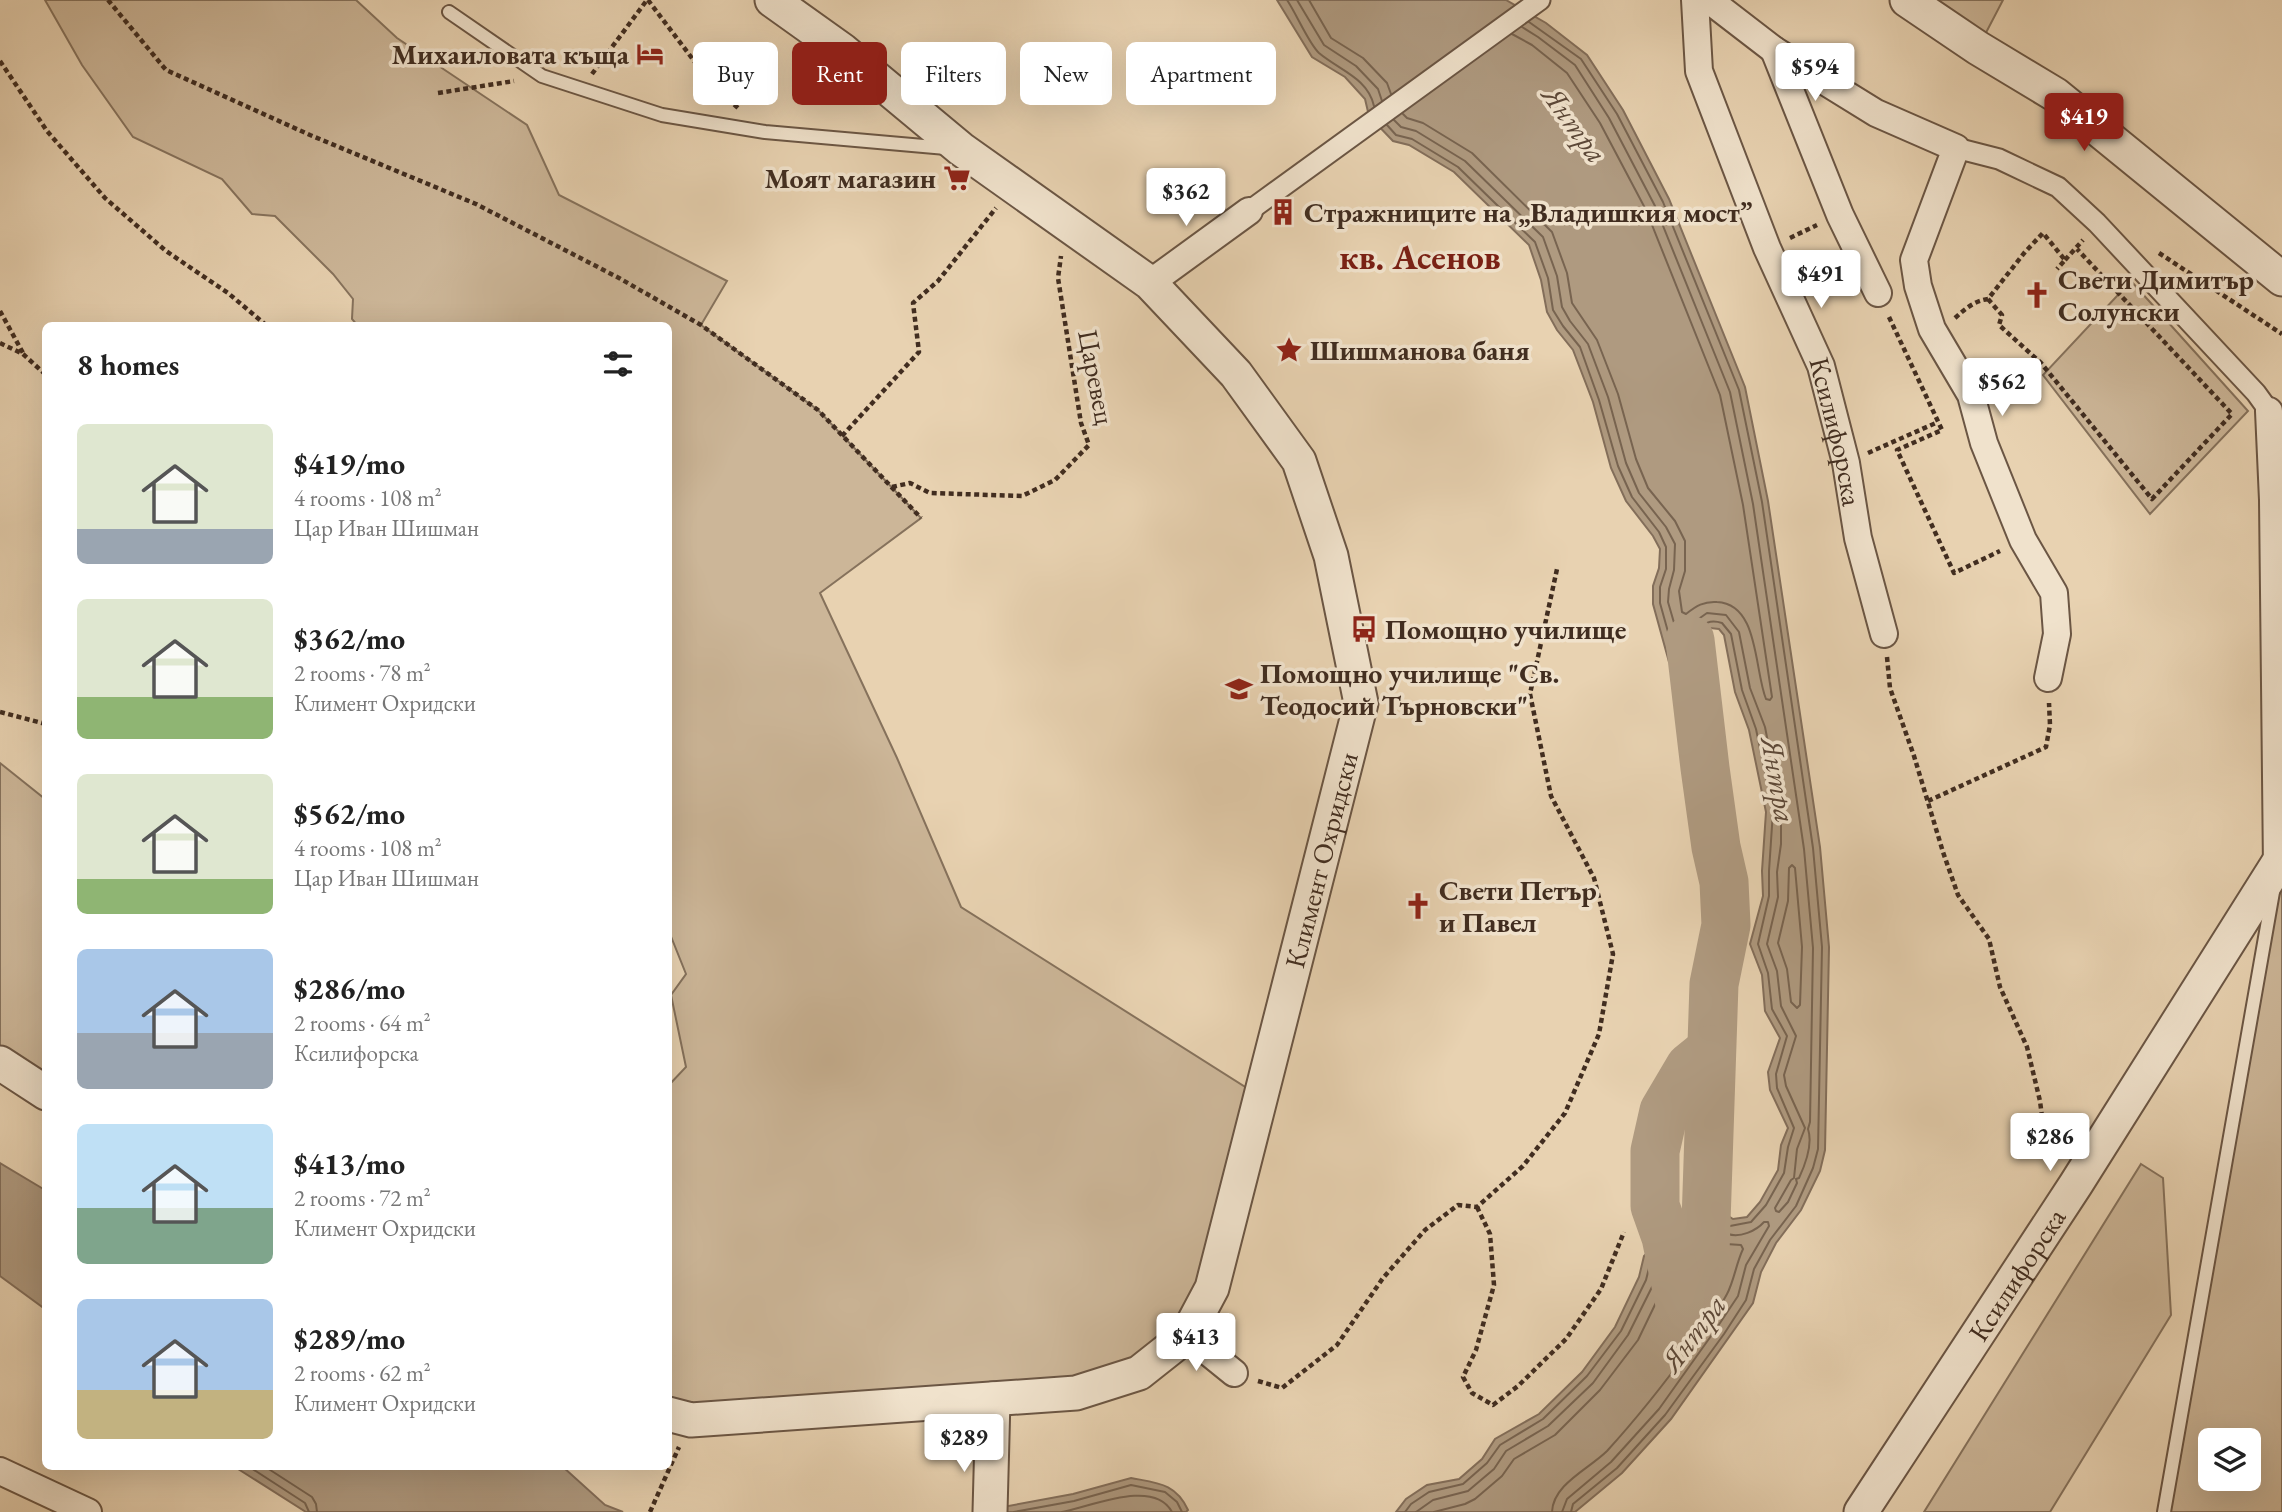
<!DOCTYPE html>
<html lang="en">
<head>
<meta charset="utf-8">
<style>
  body { margin:0; font-family:"EB Garamond",serif; background:#f2f2f2; color:#222; height:100vh; display:flex; flex-direction:column; font-size:26px; white-space:nowrap }
  * { box-sizing:border-box; margin:0 }
  p { font-size:23px; color:#767676 }
  .icon { flex:none; width:38px; height:38px; fill:none; stroke:currentColor; stroke-width:2; stroke-linecap:round; stroke-linejoin:round }
  .map { position:relative; flex:1; overflow:hidden }
  .side { position:absolute; left:42px; top:322px; width:630px; height:1148px; display:flex; flex-direction:column; background:#fff; border-radius:10px; box-shadow:0 7px 28px #0002 }
  .side>* { flex:none }
  .hud { position:absolute; left:693px; top:42px; width:665px; height:63px; display:flex; gap:14px }
  .controls { position:absolute; left:2198px; top:1428px; display:grid; gap:14px }
  .controls a { display:grid; place-items:center; width:63px; height:63px; border-radius:10px; background:#fff; box-shadow:0 7px 28px #0002; font-size:35px }
  .price { position:absolute; translate:-50% -60px; padding:0 16px; border-radius:7px; background:#fff; color:#222; font-size:23px; line-height:46px; filter:drop-shadow(0 2px 4px #0008) }
  .price::after { content:''; position:absolute; left:50%; top:42px; width:21px; height:16px; margin-left:-10px; background:inherit; clip-path:polygon(0 0,100% 0,50% 100%) }
  .price.selected { background:#8f2418; color:#fff }
  ul { padding:0; list-style:none }
  li { display:flex; align-items:center; gap:21px; height:175px; padding:0 35px }
  li span { display:grid; place-items:center; flex:none; width:196px; height:140px; border-radius:10px; color:#555 }
  li>.icon { margin-inline-start:auto }
  span .icon { width:84px; height:84px; fill:#fffc; stroke-width:1 }
  li b { font-size:30px }
  h2 { display:flex; justify-content:space-between; align-items:center; height:84px; padding:0 35px; font-size:30px }
  .pill { padding:0 24px; border-radius:10px; background:#fff; box-shadow:0 7px 28px #0002; font-size:24px; line-height:63px }
  .pill.selected { background:#8f2418; color:#fff }
  .map>svg:first-child { display:block }
  .green { fill:#ccb698; stroke:#86725c; stroke-width:2; fill-rule:evenodd }
  .water { fill:#af9a80; stroke:#836e5a; stroke-width:2 }
  .lines { fill:none; stroke-linecap:round; stroke-linejoin:round }
  .shore { stroke:#786450; stroke-width:2 }
  .river { stroke:#af9a80; stroke-width:49 }
  .service-casing { stroke:#6b5644; stroke-width:16 }
  .pedestrian-casing { stroke:#6b5644; stroke-width:23 }
  .minor-casing { stroke:#6b5644; stroke-width:30 }
  .tertiary-casing { stroke:#6b5644; stroke-width:37 }
  .path { stroke:#412d20; stroke-width:4.5; stroke-dasharray:5 3.5; stroke-linecap:butt }
  .service { stroke:#f0e2cc; stroke-width:12 }
  .pedestrian { stroke:#f0e2cc; stroke-width:19 }
  .minor { stroke:#f0e2cc; stroke-width:26 }
  .tertiary { stroke:#f0e2cc; stroke-width:33 }
  .labels { text-anchor:middle; dominant-baseline:central; stroke-width:7; stroke-linejoin:round; paint-order:stroke }
  .poi-label { font-size:28px; font-weight:bold; fill:#412d20; stroke:#f0e2cc; text-anchor:start }
  .street-label { font-size:28px; fill:#412d20; stroke:#f0e2cc }
  .water-label { font-size:30px; font-style:italic; fill:#5c4838; stroke:#f0e2cc }
  .district-label { font-size:35px; font-weight:bold; fill:#7a1f14; stroke:#f0e2cc }
</style>
</head>
<body>
<div class="map">
<svg width="2282" height="1512" viewBox="0 0 2282 1512">
  <rect width="100%" height="100%" fill="#e8d2b1"/>
  <filter id="stains"><feTurbulence type="fractalNoise" baseFrequency=".00286" numOctaves="4"/><feColorMatrix values="0 0 0 0 .2 0 0 0 0 .09 0 0 0 0 .02 0 0 0 .5 -.17"/></filter>
  <radialGradient id="worn" r=".72"><stop offset=".6" stop-color="#630" stop-opacity="0"/><stop offset="1" stop-color="#630" stop-opacity=".3"/></radialGradient>
  <g class="green">
    <polygon points="45,0 356,0 397,38 527,125 559,195 727,281 701,325 818,410 921,518 820,593 897,758 961,907 1261,1097 1212,1288 1139,1373 669,1414 668,1086 686,1067 671,995 686,974 668,929 668,326 357,325 352,319 353,299 333,274 275,216 252,214 222,179 133,137 82,65"/>
    <polygon points="1907,0 2003,0 1978,48"/>
    <polygon points="2131,281 2248,411 2150,514 2043,375"/>
    <polygon points="0,763 45,799 45,1093 0,1063"/>
    <path d="M2282,857V1512H2164ZM2210,1440H2249V1479H2210Z"/>
    <polygon points="2141,1164 2163,1178 2171,1315 2050,1512 1924,1512"/>
  </g>
  <g class="water">
    <polygon points="1277,0 1506,0 1546,23 1587,55 1623,110 1669,199 1745,387 1768,501 1820,847 1829,947 1825,1150 1820,1171 1801,1210 1776,1243 1761,1272 1753,1303 1671,1419 1622,1473 1575,1512 1396,1512 1406,1499 1427,1485 1459,1479 1482,1459 1495,1439 1539,1414 1582,1372 1615,1327 1639,1277 1644,1256 1658,1242 1676,1232 1693,1216 1700,1193 1706,1184 1712,1188 1719,1210 1733,1219 1747,1217 1760,1202 1778,1170 1781,1145 1788,1128 1770,1090 1768,1072 1780,1038 1765,1011 1762,975 1750,944 1763,896 1762,871 1766,812 1749,730 1735,692 1724,635 1719,629 1710,628 1702,636 1701,653 1709,681 1707,705 1701,707 1690,705 1686,684 1679,669 1669,662 1653,604 1653,586 1659,568 1660,549 1653,536 1626,501 1611,468 1593,402 1573,350 1557,330 1547,312 1541,280 1529,245 1454,172 1409,145 1393,141 1369,116 1365,99 1345,77 1312,57"/>
    <polygon points="0,1163 45,1190 45,1309 0,1276"/>
    <polygon points="235,1467 563,1467 605,1505 623,1512 306,1512"/>
    <path d="M1131,1478C1157,1483 1176,1483 1188,1510L1186,1512H976L1073,1494Z"/>
  </g>
  <g class="lines">
    <g class="shore">
      <path d="M1287,0C1296,13 1309,44 1319,53C1339,70 1368,78 1374,106"/>
      <polyline points="1297,0 1324,45 1356,66 1378,89 1382,101"/>
      <polyline points="1309,0 1331,38 1363,58 1387,83 1391,94"/>
      <polyline points="1529,22 1581,59 1617,114 1663,202 1739,390 1762,502 1813,848 1822,947 1818,1149 1813,1168 1796,1206 1770,1240 1754,1269 1746,1300 1724,1334 1665,1415 1617,1468 1573,1504 1571,1512"/>
      <path d="M1403,114L1407,118L1423,123L1472,153L1552,232L1567,273L1572,303L1597,340L1618,394L1636,459L1648,488L1675,521L1685,541V571L1679,591L1682,612L1686,614C1696,606 1704,601 1717,602C1759,604 1754,669 1766,699L1770,700L1772,697L1743,505L1720,395L1646,210L1600,123L1567,73L1532,45L1512,34"/>
      <path d="M1394,120L1401,127L1416,131L1465,161L1543,237L1557,276L1562,307L1570,321L1588,344L1608,397L1626,463L1639,493L1666,527L1675,544L1674,570L1669,589L1668,602L1679,640L1685,641L1690,625L1707,613L1726,615L1739,632L1750,688L1765,727L1781,809V844L1777,872L1778,897L1767,944L1777,971L1781,1006L1796,1036L1784,1075L1786,1086L1805,1128L1797,1149L1794,1178L1791,1180L1775,1208L1776,1211L1779,1212L1788,1202L1797,1183L1796,1179L1799,1178C1806,1163 1813,1144 1808,1129L1810,1122L1813,948L1804,849L1753,504L1730,392L1655,206L1609,118L1575,65L1538,37L1522,27"/>
      <path d="M1387,125L1396,135L1412,139L1458,167L1535,242L1548,278L1553,310L1563,326L1580,347L1599,400L1618,466L1632,497L1659,532L1666,547V569L1660,587V603L1675,657L1685,666L1696,693L1701,691C1704,671 1691,657 1696,632C1704,623 1710,619 1722,623L1731,634L1742,690L1756,729L1773,811L1769,871V896L1758,944L1768,973L1772,1009L1787,1036L1776,1074L1777,1088L1794,1128L1788,1147L1784,1173L1766,1205L1751,1222L1730,1226L1714,1214L1709,1203H1705L1698,1221L1680,1238L1662,1248L1651,1260L1646,1280L1621,1331L1587,1376L1543,1419L1500,1445L1487,1463L1463,1484L1429,1492L1411,1504L1405,1512"/>
      <polygon points="1792,865 1795,868 1802,947 1800,1005 1797,1008 1791,1002 1787,969 1778,943 1788,901 1789,868"/>
      <polyline points="248,1466 305,1503 309,1512"/>
      <polyline points="264,1466 312,1497 316,1504 317,1512"/>
      <polyline points="1014,1512 1074,1501 1131,1485 1165,1492 1177,1502 1182,1512"/>
      <path d="M1062,1512C1090,1507 1154,1478 1172,1512"/>
      <path d="M1416,1512L1433,1500L1468,1491L1494,1469L1506,1451L1548,1426L1593,1383L1628,1335L1654,1283L1659,1264L1668,1254L1686,1244L1708,1223C1715,1226 1721,1232 1728,1234C1740,1238 1756,1231 1764,1222H1768L1769,1226L1746,1265L1738,1296L1716,1329L1659,1409L1611,1462L1567,1499L1562,1512"/>
      <path d="M1434,1512L1465,1504L1475,1499L1502,1476L1514,1459L1555,1435L1600,1390L1638,1340L1663,1288L1669,1269L1674,1263L1691,1253L1710,1237L1726,1244L1741,1245L1743,1249C1736,1264 1734,1281 1727,1294C1717,1313 1703,1330 1691,1347C1664,1384 1638,1417 1607,1451C1589,1469 1553,1484 1552,1512"/>
    </g>
    <g class="river">
      <polyline points="1690,640 1705,768 1716,847 1724,882 1726,925 1714,984 1705,1252"/>
      <polyline points="1680,1304 1666,1237 1655,1206 1655,1151 1664,1111 1690,1067 1711,1050"/>
    </g>
    <defs>
      <g id="service">
        <polyline points="449,12 542,76 662,115 765,132 946,148"/>
        <polyline points="2164,1512 2273,892"/>
      </g>
      <g id="pedestrian">
        <polyline points="1956,148 1999,159 2058,187 2097,223 2256,393 2269,411"/>
        <polyline points="1249,211 1540,0"/>
      </g>
      <g id="minor">
        <path id="s1" d="M1695,0L1699,71L1767,248L1821,366L1846,463L1858,538L1884,634"/>
        <polyline points="1709,0 1774,50 1876,113 1956,148 1914,260 1918,286 1932,329 1971,395 1984,443 2023,540 2054,593 2057,634 2048,678"/>
        <polyline points="1774,50 1840,215 1878,293"/>
        <polyline points="1150,283 1249,211"/>
        <polyline points="2269,411 2273,500 2277,868"/>
        <polyline points="1187,1335 1234,1373"/>
        <polyline points="0,1471 88,1512"/>
      </g>
      <g id="tertiary">
        <polyline points="1907,0 1978,48 2056,95 2282,279"/>
        <polyline points="0,1063 46,1093"/>
        <path id="s2" d="M668,1414L691,1420L1076,1393L1139,1373L1187,1335L1212,1288L1361,703L1331,556L1299,461L1236,374L1150,283L961,149L842,50L772,0"/>
        <polyline points="990,1512 993,1399"/>
        <path id="s3" d="M1861,1512L2076,1184L2282,857"/>
      </g>
    </defs>
    <use href="#service" class="service-casing"/>
    <use href="#pedestrian" class="pedestrian-casing"/>
    <use href="#minor" class="minor-casing"/>
    <use href="#tertiary" class="tertiary-casing"/>
    <g class="path">
      <polyline points="108,0 166,70 310,135 476,204 619,278 701,325 818,410 921,518"/>
      <polyline points="648,0 713,86 738,108"/>
      <polyline points="0,61 47,131 105,198 166,251 228,293 267,326"/>
      <polyline points="592,74 647,0"/>
      <polyline points="438,93 514,81"/>
      <polyline points="1790,238 1817,225"/>
      <polyline points="2159,253 2282,334"/>
      <polyline points="2065,260 2083,240"/>
      <polyline points="1988,299 2002,315 1999,325 2041,363 2152,499 2232,414 2077,249"/>
      <polyline points="0,311 23,353"/>
      <polyline points="1889,317 1942,430 1897,450 1954,573 2000,551"/>
      <path d="M1955,318C1965,309 1974,301 1988,299L2025,252L2043,233L2065,260L2057,269"/>
      <polyline points="0,343 23,354 46,375"/>
      <polyline points="842,436 919,352 913,303 938,281 996,208"/>
      <polyline points="1868,453 1938,422"/>
      <polyline points="892,487 910,483 930,493 1022,496 1055,480 1089,445 1081,423 1058,278 1061,256"/>
      <polyline points="1887,657 1890,688 1914,756 1943,852 1958,895 1989,939 2000,987 2027,1047 2040,1101 2045,1140 2057,1157"/>
      <polyline points="0,712 46,724"/>
      <polyline points="1928,801 2046,747 2050,725 2049,703"/>
      <polyline points="1477,1207 1490,1234 1494,1285 1476,1350 1463,1377 1472,1393 1493,1405 1518,1386 1566,1339 1601,1289 1624,1232"/>
      <polyline points="1258,1381 1282,1388 1337,1345 1383,1278 1425,1230 1458,1205 1477,1207 1523,1166 1565,1113 1599,1034 1613,954 1594,878 1551,796 1530,694 1557,569"/>
      <polyline points="650,1512 679,1447"/>
    </g>
    <use href="#service" class="service"/>
    <use href="#pedestrian" class="pedestrian"/>
    <use href="#minor" class="minor"/>
    <use href="#tertiary" class="tertiary"/>
  </g>
  <defs>
    <symbol id="hotel-bare" viewBox="-9 -9 18 18"><path d="M-6-4.5h1.5V1H6V5H4.5V3h-9V5H-6ZM-4 0a1.8 1.8 0 1 1 3.6 0ZM.5 0V-2.5h3Q6-2.5 6 0Z" fill="#8f2418" stroke="#f0e2cc" stroke-width="2.5" paint-order="stroke"/></symbol>
    <symbol id="supermarket-bare" viewBox="-9 -9 18 18"><path d="M-6-5.5h2.5l.6 2H6L4.5 2H-2.5L-4.4-4H-6ZM-1.5 3.2a1.3 1.3 0 1 0 .1 0ZM3 3.2a1.3 1.3 0 1 0 .1 0Z" fill="#8f2418" stroke="#f0e2cc" stroke-width="2.5" paint-order="stroke"/></symbol>
    <symbol id="building-bare" viewBox="-9 -9 18 18"><path d="M-4-6H4V6H1V3H-1V6H-4ZM-2.5-4.3h1.7v1.8h-1.7ZM.8-4.3h1.7v1.8H.8ZM-2.5-1h1.7V.8h-1.7ZM.8-1h1.7V.8H.8Z" fill="#8f2418" stroke="#f0e2cc" stroke-width="2.5" paint-order="stroke"/></symbol>
    <symbol id="church-bare" viewBox="-9 -9 18 18"><path d="M-1.2-6h2.4v3.5h3.3v2.4h-3.3V6h-2.4V-.1h-3.3v-2.4h3.3Z" fill="#8f2418" stroke="#f0e2cc" stroke-width="2.5" paint-order="stroke"/></symbol>
    <symbol id="sight-bare" viewBox="-9 -9 18 18"><path d="M0-6L1.8-2.2L6-1.7L2.9 1.2L3.7 5.4L0 3.3L-3.7 5.4L-2.9 1.2L-6-1.7L-1.8-2.2Z" fill="#8f2418" stroke="#f0e2cc" stroke-width="2.5" paint-order="stroke"/></symbol>
    <symbol id="bus-bare" viewBox="-9 -9 18 18"><path d="M-5-6H5V4H4V6H2V4H-2V6H-4V4H-5ZM-3.5-4V0h7V-4ZM-3.5 1.2v1.5H-2V1.2ZM2 1.2v1.5H3.5V1.2Z" fill="#8f2418" stroke="#f0e2cc" stroke-width="2.5" paint-order="stroke"/></symbol>
    <symbol id="school-bare" viewBox="-9 -9 18 18"><path d="M0-5L7-2L0 1L-7-2ZM-4 1L0 2.5L4 1V4Q0 6-4 4Z" fill="#8f2418" stroke="#f0e2cc" stroke-width="2.5" paint-order="stroke"/></symbol>
  </defs>
  <g fill-rule="evenodd">
    <use href="#hotel-bare" x="631" y="35" width="38" height="38"/>
    <use href="#supermarket-bare" x="938" y="159" width="38" height="38"/>
    <use href="#building-bare" x="1264" y="193" width="38" height="38"/>
    <use href="#church-bare" x="2018" y="276" width="38" height="38"/>
    <use href="#sight-bare" x="1270" y="331" width="38" height="38"/>
    <use href="#bus-bare" x="1345" y="610" width="38" height="38"/>
    <use href="#school-bare" x="1220" y="670" width="38" height="38"/>
    <use href="#church-bare" x="1399" y="887" width="38" height="38"/>
  </g>
  <g class="labels">
    <g class="poi-label">
      <text x="629" y="54" text-anchor="end">Михаиловата къща</text>
      <text x="936" y="178" text-anchor="end">Моят магазин</text>
      <text x="1304" y="212">Стражниците на „Владишкия мост”</text>
      <text x="2058" y="279">Свети Димитър<tspan x="2058" dy="32">Солунски</tspan></text>
      <text x="1310" y="350">Шишманова баня</text>
      <text x="1385" y="629">Помощно училище</text>
      <text x="1260" y="673">Помощно училище "Св.<tspan x="1260" dy="32">Теодосий Търновски"</tspan></text>
      <text x="1439" y="890">Свети Петър<tspan x="1439" dy="32">и Павел</tspan></text>
    </g>
    <g class="street-label">
      <text transform="translate(1097 377) rotate(79)">Царевец</text>
      <text stroke="none"><textPath href="#s1" startOffset="458">Ксилифорска</textPath></text>
      <text stroke="none"><textPath href="#s2" startOffset="1032">Климент Охридски</textPath></text>
      <text stroke="none"><textPath href="#s3" startOffset="284">Ксилифорска</textPath></text>
    </g>
    <g class="water-label">
      <text transform="translate(1575 124) rotate(54)">Янтра</text>
      <text transform="translate(1779 780) rotate(80)">Янтра</text>
      <text transform="translate(1693 1333) rotate(-53)">Янтра</text>
    </g>
    <g class="district-label">
      <text x="1420" y="256">кв. Асенов</text>
    </g>
  </g>
  <rect width="100%" height="100%" filter="url(#stains)"/>
  <rect width="100%" height="100%" fill="url(#worn)"/>
</svg>
<div class="controls">
<a><svg class="icon" aria-label="layers" viewBox="0 0 24 24"><path d="M12 4l9 5-9 5-9-5zM3 14l9 5 9-5"/></svg></a>
</div>
<b class="price" style="left:1815px;top:103px">$594</b>
<b class="price selected" style="left:2084px;top:153px">$419</b>
<b class="price" style="left:1186px;top:228px">$362</b>
<b class="price" style="left:1821px;top:310px">$491</b>
<b class="price" style="left:2002px;top:418px">$562</b>
<b class="price" style="left:2050px;top:1173px">$286</b>
<b class="price" style="left:1196px;top:1373px">$413</b>
<b class="price" style="left:964px;top:1474px">$289</b>
<div class="hud">
<a class="pill">Buy</a>
<a class="pill selected">Rent</a>
<a class="pill">Filters</a>
<a class="pill">New</a>
<a class="pill">Apartment</a>
</div>
<section class="side">
<h2>8 homes<svg class="icon" aria-label="filters" viewBox="0 0 24 24"><path d="M4 7h16M4 17h16"/><circle cx="9" cy="7" r="2"/><circle cx="15" cy="17" r="2"/></svg></h2>
<ul>
<li><span style="background:linear-gradient(#dfe7d0 75%,#9aa5b1 0)"><svg class="icon" aria-label="home" viewBox="0 0 24 24"><path d="M3 11l9-7 9 7M6 9v11h12V9"/></svg></span><div><b>$419/mo</b><p>4 rooms · 108 m²</p><p>Цар Иван Шишман</p></div></li>
<li><span style="background:linear-gradient(#dfe7d0 70%,#8fb573 0)"><svg class="icon" aria-label="home" viewBox="0 0 24 24"><path d="M3 11l9-7 9 7M6 9v11h12V9"/></svg></span><div><b>$362/mo</b><p>2 rooms · 78 m²</p><p>Климент Охридски</p></div></li>
<li><span style="background:linear-gradient(#dfe7d0 75%,#8fb573 0)"><svg class="icon" aria-label="home" viewBox="0 0 24 24"><path d="M3 11l9-7 9 7M6 9v11h12V9"/></svg></span><div><b>$562/mo</b><p>4 rooms · 108 m²</p><p>Цар Иван Шишман</p></div></li>
<li><span style="background:linear-gradient(#a9c7e8 60%,#9aa5b1 0)"><svg class="icon" aria-label="home" viewBox="0 0 24 24"><path d="M3 11l9-7 9 7M6 9v11h12V9"/></svg></span><div><b>$286/mo</b><p>2 rooms · 64 m²</p><p>Ксилифорска</p></div></li>
<li><span style="background:linear-gradient(#bfe0f5 60%,#7fa58c 0)"><svg class="icon" aria-label="home" viewBox="0 0 24 24"><path d="M3 11l9-7 9 7M6 9v11h12V9"/></svg></span><div><b>$413/mo</b><p>2 rooms · 72 m²</p><p>Климент Охридски</p></div></li>
<li><span style="background:linear-gradient(#a9c7e8 65%,#c2b280 0)"><svg class="icon" aria-label="home" viewBox="0 0 24 24"><path d="M3 11l9-7 9 7M6 9v11h12V9"/></svg></span><div><b>$289/mo</b><p>2 rooms · 62 m²</p><p>Климент Охридски</p></div></li>
</ul>
</section>
</div>
</body>
</html>
